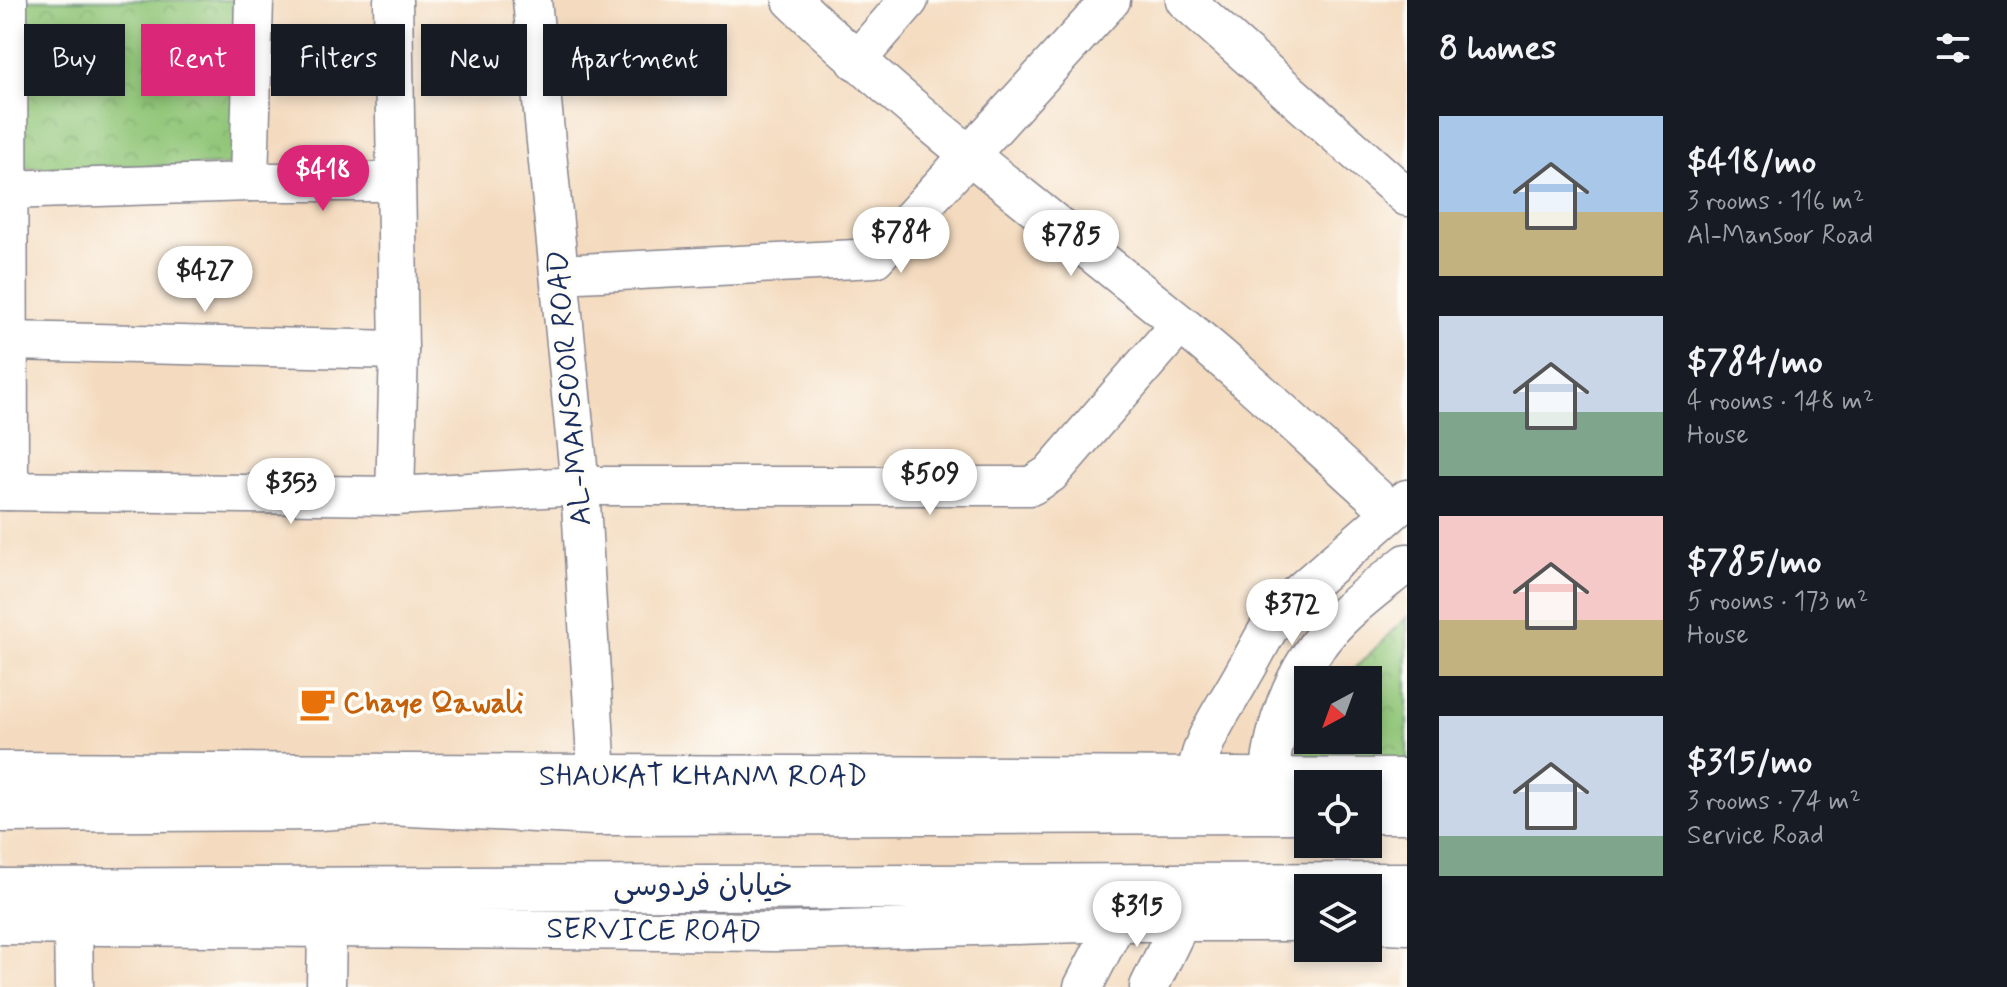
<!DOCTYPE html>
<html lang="en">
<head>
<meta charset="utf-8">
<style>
  body { margin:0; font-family:Mynerve,"Playpen Sans Arabic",sans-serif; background:#20242c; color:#f1f3f6; height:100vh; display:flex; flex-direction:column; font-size:30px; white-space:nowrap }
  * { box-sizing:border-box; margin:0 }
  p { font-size:26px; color:#9ea1a6 }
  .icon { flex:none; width:44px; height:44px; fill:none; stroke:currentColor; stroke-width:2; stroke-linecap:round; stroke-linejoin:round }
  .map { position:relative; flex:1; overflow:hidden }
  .sheet { display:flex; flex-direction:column; background:#171b24; width:600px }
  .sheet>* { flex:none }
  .hud { position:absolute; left:24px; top:24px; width:760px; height:72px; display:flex; gap:16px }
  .needle { width:52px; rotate:221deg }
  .fabs { position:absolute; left:1294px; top:666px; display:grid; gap:16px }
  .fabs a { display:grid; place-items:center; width:88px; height:88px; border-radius:0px; background:#171b24; box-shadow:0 4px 12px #0003; font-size:40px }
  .price { position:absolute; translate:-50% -68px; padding:0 18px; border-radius:28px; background:#fff; color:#222; font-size:26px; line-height:52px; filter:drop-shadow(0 2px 4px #0008) }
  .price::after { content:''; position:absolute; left:50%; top:48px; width:24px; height:18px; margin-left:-12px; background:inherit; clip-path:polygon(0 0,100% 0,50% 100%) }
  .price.on { background:#db2777; color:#fff }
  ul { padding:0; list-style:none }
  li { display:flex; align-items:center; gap:24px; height:200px; padding:0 32px }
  li span { display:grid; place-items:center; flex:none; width:224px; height:160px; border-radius:0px; color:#555 }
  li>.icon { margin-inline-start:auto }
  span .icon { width:96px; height:96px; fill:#fffc; stroke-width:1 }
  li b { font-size:34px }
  h2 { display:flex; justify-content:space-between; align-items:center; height:96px; padding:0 32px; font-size:34px }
  .pill { padding:0 28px; border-radius:0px; background:#171b24; box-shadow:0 4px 12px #0003; font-size:28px; line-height:72px }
  .pill.on { background:#db2777; color:#fff }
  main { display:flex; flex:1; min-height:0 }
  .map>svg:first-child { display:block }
  .park { fill:url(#park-crowns); stroke:#567a6b; stroke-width:2 }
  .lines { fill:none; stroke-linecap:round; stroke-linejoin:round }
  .minor-casing { stroke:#88858e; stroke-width:41 }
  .major-casing { stroke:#88858e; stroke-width:47 }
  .minor { stroke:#fff; stroke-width:38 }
  .major { stroke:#fff; stroke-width:44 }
  .labels { text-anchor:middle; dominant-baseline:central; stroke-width:7; stroke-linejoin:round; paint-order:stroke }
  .street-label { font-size:30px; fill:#1b2f5e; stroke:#fdfcf7 }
  .food-label { font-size:30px; font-weight:bold; fill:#c56008; stroke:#fdfcf7; text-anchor:start }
</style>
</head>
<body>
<main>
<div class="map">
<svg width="1407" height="987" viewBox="0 0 1407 987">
  <defs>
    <pattern id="park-crowns" width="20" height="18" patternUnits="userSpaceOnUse" patternTransform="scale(2)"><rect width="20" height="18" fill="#91c678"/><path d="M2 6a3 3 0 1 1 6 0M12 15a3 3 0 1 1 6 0" fill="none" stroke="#7caa6a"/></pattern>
  </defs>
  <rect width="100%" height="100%" fill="#fdfcf7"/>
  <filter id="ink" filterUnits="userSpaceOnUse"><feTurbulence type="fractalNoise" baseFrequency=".0125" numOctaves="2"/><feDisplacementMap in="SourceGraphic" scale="16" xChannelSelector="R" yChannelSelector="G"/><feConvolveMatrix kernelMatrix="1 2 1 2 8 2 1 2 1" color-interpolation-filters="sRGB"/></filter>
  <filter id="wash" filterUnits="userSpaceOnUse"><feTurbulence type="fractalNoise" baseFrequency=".006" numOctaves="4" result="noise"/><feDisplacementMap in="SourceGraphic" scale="32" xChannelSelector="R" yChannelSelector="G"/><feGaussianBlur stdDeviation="1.8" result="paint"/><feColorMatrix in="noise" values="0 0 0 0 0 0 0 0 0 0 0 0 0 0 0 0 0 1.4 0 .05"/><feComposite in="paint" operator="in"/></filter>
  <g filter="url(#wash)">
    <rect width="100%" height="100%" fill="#f4dbbf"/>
    <g class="park">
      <polygon points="19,0 236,0 239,165 22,168"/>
      <polygon points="1407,617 1407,769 1290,769 1308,730 1308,740 1368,740 1368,680 1343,680"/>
    </g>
  </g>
  <g filter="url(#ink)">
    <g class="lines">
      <defs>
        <g id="minor">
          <polyline points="8,0 9,491"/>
          <polyline points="393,0 399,350 395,496"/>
          <polyline points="532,0 580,486 597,776 595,802"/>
          <path d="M792,0C915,118 1047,215 1178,322C1252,381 1320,448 1391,511"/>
          <polyline points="1185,0 1407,197"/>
          <polyline points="856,61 909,0"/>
          <polyline points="249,182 254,0"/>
          <polyline points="7,190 249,182 396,182"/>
          <polyline points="560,274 875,258 1111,0"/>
          <polyline points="10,341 399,350"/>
          <polyline points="0,491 395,496 580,486 1031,486 1050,474 1180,324"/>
          <polyline points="0,771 1407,778"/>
          <path d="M1194,802C1195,741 1218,721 1245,671C1258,649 1267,628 1283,607L1407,499"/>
          <path d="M1269,802C1267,735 1293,665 1341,618C1361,598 1385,581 1407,563"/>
          <polyline points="1368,923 1407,925"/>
          <polyline points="0,925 774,932 1116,922 1308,922"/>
          <polyline points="73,925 74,987"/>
          <polyline points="326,987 327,928"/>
          <polyline points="1083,987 1126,904"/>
          <polyline points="1149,987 1191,900"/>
        </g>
        <g id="major">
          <polyline points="0,810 320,808 389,803 595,813 1308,811"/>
          <polyline points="1368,811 1407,811"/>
          <polyline points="0,891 1407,885"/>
        </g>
      </defs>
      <use href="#minor" class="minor-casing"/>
      <use href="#major" class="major-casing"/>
      <use href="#minor" class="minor"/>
      <use href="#major" class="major"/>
    </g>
  </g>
  <defs>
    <symbol id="cafe-bare" viewBox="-9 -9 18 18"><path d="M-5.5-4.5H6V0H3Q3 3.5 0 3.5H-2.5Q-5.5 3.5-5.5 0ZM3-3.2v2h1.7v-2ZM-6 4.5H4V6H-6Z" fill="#e8710a" stroke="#fdfcf7" stroke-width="2.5" paint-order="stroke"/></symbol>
  </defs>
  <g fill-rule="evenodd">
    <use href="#cafe-bare" x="292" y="678" width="51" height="51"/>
  </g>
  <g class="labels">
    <g class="street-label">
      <text transform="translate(570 388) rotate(-95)">AL-MANSOOR ROAD</text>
      <text x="703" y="776">SHAUKAT KHANM ROAD</text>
      <text x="703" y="886">خیابان فردوسی</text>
      <text transform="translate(654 931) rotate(1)">SERVICE ROAD</text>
    </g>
    <g class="food-label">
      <text x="343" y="703">Chaye Qawali</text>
    </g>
  </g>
</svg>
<div class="fabs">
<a><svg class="needle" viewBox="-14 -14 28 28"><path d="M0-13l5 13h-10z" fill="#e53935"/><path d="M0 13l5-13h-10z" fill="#9ea1a6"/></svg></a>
<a><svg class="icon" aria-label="locate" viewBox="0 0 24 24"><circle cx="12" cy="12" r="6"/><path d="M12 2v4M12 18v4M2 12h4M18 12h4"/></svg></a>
<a><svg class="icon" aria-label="layers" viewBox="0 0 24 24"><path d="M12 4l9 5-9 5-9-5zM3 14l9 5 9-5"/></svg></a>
</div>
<b class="price on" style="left:323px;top:213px">$418</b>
<b class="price" style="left:901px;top:275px">$784</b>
<b class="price" style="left:1071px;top:278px">$785</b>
<b class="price" style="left:205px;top:314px">$427</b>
<b class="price" style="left:930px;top:517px">$509</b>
<b class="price" style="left:291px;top:526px">$353</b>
<b class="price" style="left:1292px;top:647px">$372</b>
<b class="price" style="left:1137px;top:949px">$315</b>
<div class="hud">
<a class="pill">Buy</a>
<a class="pill on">Rent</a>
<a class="pill">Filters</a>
<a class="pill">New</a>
<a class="pill">Apartment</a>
</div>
</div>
<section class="sheet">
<h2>8 homes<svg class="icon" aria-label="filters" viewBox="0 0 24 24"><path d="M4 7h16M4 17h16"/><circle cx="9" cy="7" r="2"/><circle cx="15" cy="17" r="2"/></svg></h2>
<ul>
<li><span style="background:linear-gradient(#a9c7e8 60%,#c2b280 0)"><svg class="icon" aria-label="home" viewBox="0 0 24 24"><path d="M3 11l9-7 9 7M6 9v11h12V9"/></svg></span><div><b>$418/mo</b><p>3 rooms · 116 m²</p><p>Al-Mansoor Road</p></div></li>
<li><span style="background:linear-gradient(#c9d6e8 60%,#7fa58c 0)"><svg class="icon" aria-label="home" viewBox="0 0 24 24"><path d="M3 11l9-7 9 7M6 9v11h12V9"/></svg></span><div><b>$784/mo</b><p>4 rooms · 148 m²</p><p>House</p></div></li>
<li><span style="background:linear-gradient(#f6c9c9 65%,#c2b280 0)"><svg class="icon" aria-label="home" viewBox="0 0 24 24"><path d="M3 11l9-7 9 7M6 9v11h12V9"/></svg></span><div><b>$785/mo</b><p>5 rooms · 173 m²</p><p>House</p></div></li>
<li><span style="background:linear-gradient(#c9d6e8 75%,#7fa58c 0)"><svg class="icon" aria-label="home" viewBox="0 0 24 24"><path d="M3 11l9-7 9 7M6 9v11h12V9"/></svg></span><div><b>$315/mo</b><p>3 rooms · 74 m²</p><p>Service Road</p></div></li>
</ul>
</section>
</main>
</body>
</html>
